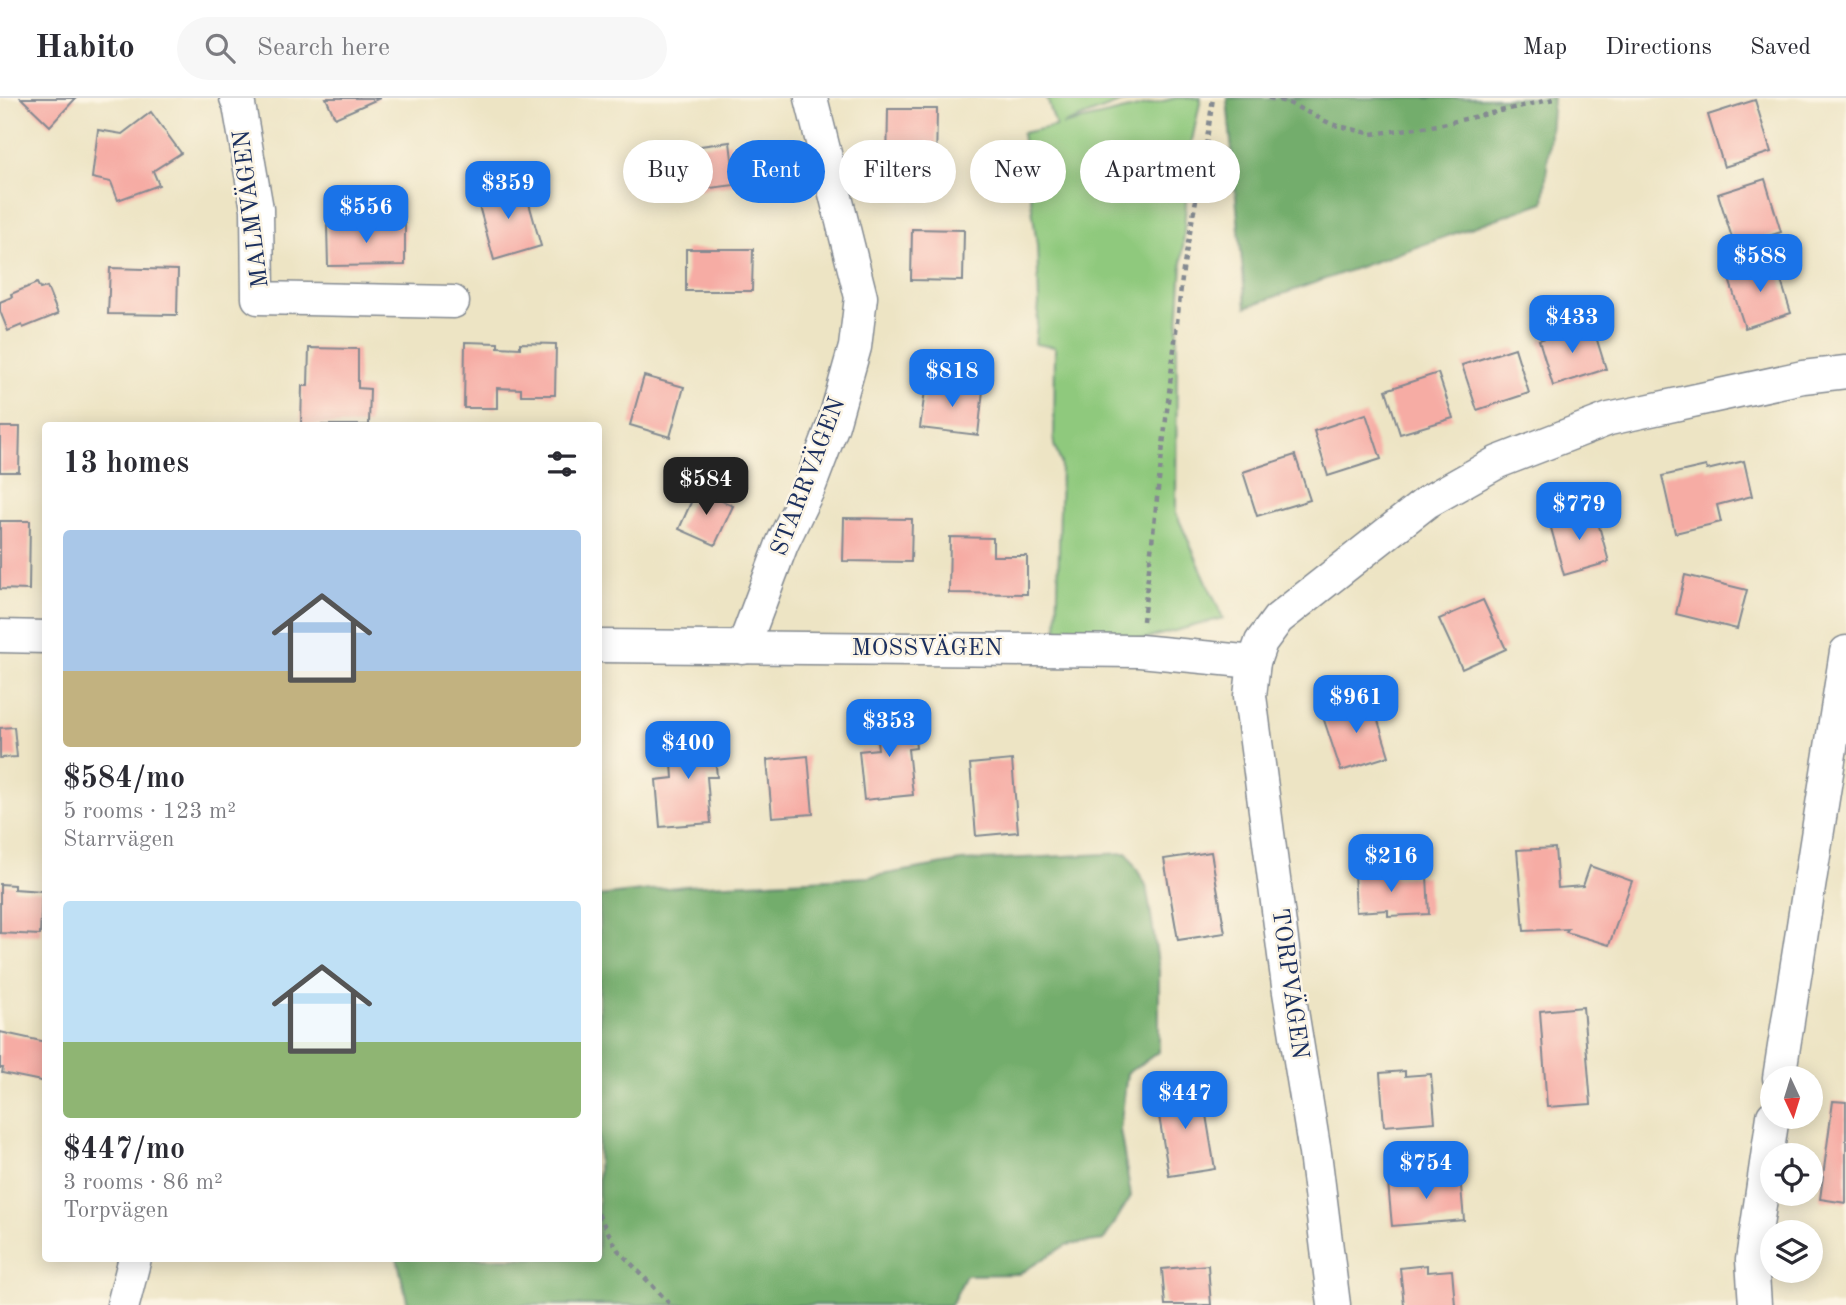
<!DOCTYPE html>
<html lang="en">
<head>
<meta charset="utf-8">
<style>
  body { margin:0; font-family:"Old Standard TT",serif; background:#f7f7f7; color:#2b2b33; height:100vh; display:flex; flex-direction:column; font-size:26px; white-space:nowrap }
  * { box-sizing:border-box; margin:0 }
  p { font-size:23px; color:#7c7c81 }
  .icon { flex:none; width:38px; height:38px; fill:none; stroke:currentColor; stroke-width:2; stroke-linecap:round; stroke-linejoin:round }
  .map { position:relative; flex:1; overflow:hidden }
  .drawer { position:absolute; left:42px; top:324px; width:560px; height:840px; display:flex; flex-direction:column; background:#fff; border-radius:7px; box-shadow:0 4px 18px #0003 }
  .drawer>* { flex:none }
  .hud { position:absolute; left:623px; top:42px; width:665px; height:63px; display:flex; gap:14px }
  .needle { width:46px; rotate:176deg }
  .buttons { position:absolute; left:1760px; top:968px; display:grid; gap:14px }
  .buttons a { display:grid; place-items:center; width:63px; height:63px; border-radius:50%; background:#fff; box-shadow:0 4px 18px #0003; font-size:35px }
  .price { position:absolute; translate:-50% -60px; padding:0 16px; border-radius:14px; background:#1a73e8; color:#fff; font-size:23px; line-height:46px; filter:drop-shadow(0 2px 4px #0008) }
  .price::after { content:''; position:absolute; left:50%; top:42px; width:21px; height:16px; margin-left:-10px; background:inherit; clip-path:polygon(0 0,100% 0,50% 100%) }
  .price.selected { background:#222; color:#fff }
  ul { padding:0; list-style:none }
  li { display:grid; align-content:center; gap:14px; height:371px; padding:0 21px }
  li span { display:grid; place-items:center; height:217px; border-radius:7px; color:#555 }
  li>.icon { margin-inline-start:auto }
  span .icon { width:126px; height:126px; fill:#fffc; stroke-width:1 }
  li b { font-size:30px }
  h2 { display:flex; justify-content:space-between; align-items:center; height:84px; padding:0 21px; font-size:30px }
  .pill { padding:0 24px; border-radius:32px; background:#fff; box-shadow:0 4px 18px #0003; font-size:24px; line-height:63px }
  .pill.selected { background:#1a73e8; color:#fff }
  header { display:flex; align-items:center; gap:42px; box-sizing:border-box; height:98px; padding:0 35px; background:#fff; border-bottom:2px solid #e1e1e2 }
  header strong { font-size:33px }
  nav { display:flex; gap:38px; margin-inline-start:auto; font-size:24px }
  .search { width:490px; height:63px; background:#f7f7f7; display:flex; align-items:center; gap:18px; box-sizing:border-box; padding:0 24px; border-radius:38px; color:#7c7c81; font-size:26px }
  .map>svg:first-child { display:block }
  .green { fill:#8fc97d; stroke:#557c6e; stroke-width:2 }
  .forest { fill:#73ad6c; stroke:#476e65; stroke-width:2 }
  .building { fill:#f6aca4 }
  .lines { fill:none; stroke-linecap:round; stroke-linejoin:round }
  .minor-casing { stroke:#848a91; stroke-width:35 }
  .path { stroke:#848a91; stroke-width:4.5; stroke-dasharray:5 5; stroke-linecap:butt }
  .minor { stroke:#fff; stroke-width:32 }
  .labels { text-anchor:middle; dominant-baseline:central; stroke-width:5; stroke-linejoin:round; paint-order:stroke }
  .street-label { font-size:24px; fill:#1b2f5e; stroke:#fcf5e5 }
</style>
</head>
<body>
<header>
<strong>Habito</strong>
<div class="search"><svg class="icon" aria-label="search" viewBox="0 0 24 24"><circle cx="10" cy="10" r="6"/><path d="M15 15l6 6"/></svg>Search here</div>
<nav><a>Map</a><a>Directions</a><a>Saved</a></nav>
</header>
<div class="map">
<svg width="1846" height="1207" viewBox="0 0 1846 1207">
  <rect width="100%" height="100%" fill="#fcf5e5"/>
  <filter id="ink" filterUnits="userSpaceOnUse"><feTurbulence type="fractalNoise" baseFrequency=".0143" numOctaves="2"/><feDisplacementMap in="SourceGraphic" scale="14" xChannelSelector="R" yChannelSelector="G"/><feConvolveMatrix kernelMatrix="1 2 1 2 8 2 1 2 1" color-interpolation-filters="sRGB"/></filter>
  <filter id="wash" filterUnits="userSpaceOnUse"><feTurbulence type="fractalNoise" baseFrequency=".00686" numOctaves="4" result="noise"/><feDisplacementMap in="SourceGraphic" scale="28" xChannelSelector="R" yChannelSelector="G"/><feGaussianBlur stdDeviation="1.57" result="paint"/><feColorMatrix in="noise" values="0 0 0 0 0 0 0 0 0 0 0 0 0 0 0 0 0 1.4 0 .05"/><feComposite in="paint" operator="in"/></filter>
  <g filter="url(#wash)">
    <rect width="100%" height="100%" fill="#ede4c4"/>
    <polygon class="green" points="1047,0 1132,0 1062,27 1176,0 1201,0 1189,57 1177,243 1176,415 1223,520 1141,542 1057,536 1061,365 1054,347 1055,249 1035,246 1039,205 1037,147 1022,35 1056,28"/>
    <g class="forest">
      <polygon points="1227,0 1553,0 1544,104 1246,209"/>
      <polygon points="1127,755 1146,787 1151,817 1159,872 1159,954 1127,975 1120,1032 1131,1098 1104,1142 1066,1147 1019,1176 966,1177 951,1207 408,1207 397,1160 598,1160 599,798 685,788 869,779 961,763"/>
    </g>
    <g id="blocks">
      <g class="building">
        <polygon points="21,0 76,0 50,28"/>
        <polygon points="326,0 380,0 335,20"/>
        <polygon points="1755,2 1771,54 1724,69 1708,17"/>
        <polygon points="888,11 937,11 936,71 887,71"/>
        <polygon points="151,14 181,55 153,73 159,87 118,102 111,84 92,80 98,32 122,36"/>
        <polygon points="730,44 735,87 662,96 656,54"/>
        <polygon points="1765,81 1781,134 1735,149 1718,96"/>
        <polygon points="523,84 541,148 494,162 476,97"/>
        <polygon points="405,126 405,167 328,168 327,127"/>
        <polygon points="912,131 964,132 963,183 911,182"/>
        <polygon points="686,151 753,151 752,193 686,193"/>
        <polygon points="1775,163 1791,215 1745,230 1728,178"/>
        <polygon points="110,170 178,172 177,217 108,216"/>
        <polygon points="37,185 40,191 47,189 58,216 23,230 22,227 8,233 0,213 0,204 12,199 11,196"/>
        <polygon points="1592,226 1606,271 1553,288 1539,242"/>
        <polygon points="465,244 498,245 498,249 520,250 520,245 556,246 555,297 521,297 521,291 497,290 497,310 464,310"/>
        <polygon points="309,250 358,251 358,290 370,291 369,327 301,327 302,288 308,288"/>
        <polygon points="1515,250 1529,295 1477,312 1462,267"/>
        <polygon points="1438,275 1453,320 1400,336 1386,292"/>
        <polygon points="644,278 684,289 670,339 630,327"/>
        <polygon points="926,285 983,292 978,337 920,330"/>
        <polygon points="1366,316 1381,361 1328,378 1314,333"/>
        <polygon points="0,329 20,329 19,374 0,374"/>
        <polygon points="1295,357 1310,402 1257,418 1243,374"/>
        <polygon points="1744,363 1752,398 1717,407 1721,424 1675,435 1662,378 1706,368 1707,372"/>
        <polygon points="697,391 733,408 715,447 679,431"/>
        <polygon points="1594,410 1609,464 1564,477 1549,423"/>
        <polygon points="844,420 912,421 911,464 843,463"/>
        <polygon points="0,423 30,423 29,492 0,491"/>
        <polygon points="950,439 993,440 993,458 1027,458 1027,496 949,495"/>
        <polygon points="1685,477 1747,492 1737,531 1676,516"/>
        <polygon points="1483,502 1506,551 1462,571 1439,521"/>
        <polygon points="1371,600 1389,658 1341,673 1322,616"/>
        <polygon points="912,615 916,650 908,651 913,697 864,702 859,653 878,651 874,619"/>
        <polygon points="14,629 17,659 0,660 0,630"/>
        <polygon points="713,633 717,679 707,679 711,725 660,729 656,682 673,680 670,637"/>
        <polygon points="808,658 813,716 772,719 767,662"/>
        <polygon points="1012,662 1018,734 976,738 970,666"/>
        <polygon points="1555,750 1558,790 1583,788 1590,768 1632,783 1609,847 1566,834 1568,831 1524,833 1517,752"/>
        <polygon points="1211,754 1225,835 1178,842 1164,761"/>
        <polygon points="1392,773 1393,780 1427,778 1429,816 1388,818 1388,812 1356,814 1354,775"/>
        <polygon points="0,786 14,787 14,791 42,793 40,837 0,835"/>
        <polygon points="1583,909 1591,1006 1547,1009 1540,913"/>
        <polygon points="0,934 46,944 46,984 2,975 3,970 0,970"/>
        <polygon points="1405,973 1405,978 1431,976 1435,1024 1384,1028 1380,975"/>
        <polygon points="1201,987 1215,1071 1169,1078 1155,994"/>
        <polygon points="1833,1003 1846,1004 1846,1105 1820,1101"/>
        <polygon points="1460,1078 1464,1122 1392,1128 1388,1085"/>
        <polygon points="1208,1167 1211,1207 1165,1207 1162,1171"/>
        <polygon points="1427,1167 1427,1174 1452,1172 1455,1207 1404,1207 1400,1170"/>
      </g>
    </g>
  </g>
  <g filter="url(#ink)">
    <use href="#blocks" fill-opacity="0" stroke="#848a91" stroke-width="2"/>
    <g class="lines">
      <defs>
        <g id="minor">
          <polyline points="236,0 239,7 257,111 258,200 453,204"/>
          <polyline points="0,538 46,539"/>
          <polyline points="598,548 1140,553 1254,564"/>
          <polyline points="743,550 782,446 809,390 833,327 855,249 861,199 811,0"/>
          <polyline points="1779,980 1846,554"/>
          <polyline points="123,1207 135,1160"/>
          <polyline points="1334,1207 1315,1055 1288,888 1250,598 1254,564 1261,544 1278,521 1427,404 1498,364 1609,321 1803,279 1846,274"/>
          <polyline points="1755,1207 1752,1162 1773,1018"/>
        </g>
      </defs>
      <use href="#minor" class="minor-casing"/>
      <g class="path">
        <polyline points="1269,0 1287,4 1331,26 1372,36 1438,27 1558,0"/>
        <polyline points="1143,523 1183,172 1206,48 1213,0"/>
        <polyline points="598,1116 618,1152 671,1207"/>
      </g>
      <use href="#minor" class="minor"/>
    </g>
  </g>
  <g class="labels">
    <g class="street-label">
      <text transform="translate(252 111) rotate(-97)">MALMVÄGEN</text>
      <text transform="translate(809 379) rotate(-69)">STARRVÄGEN</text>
      <text x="927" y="551">MOSSVÄGEN</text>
      <text transform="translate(1289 886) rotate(82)">TORPVÄGEN</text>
    </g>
  </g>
</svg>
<div class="buttons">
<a><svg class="needle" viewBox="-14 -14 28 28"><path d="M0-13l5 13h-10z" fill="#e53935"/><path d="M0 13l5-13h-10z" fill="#7c7c81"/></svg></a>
<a><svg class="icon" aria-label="locate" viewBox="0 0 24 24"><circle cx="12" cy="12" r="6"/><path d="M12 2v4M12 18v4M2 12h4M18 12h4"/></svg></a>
<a><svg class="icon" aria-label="layers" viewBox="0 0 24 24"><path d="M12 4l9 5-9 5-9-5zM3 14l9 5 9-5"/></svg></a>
</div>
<b class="price" style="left:508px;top:123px">$359</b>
<b class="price" style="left:366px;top:147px">$556</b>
<b class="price" style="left:1760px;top:196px">$588</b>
<b class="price" style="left:1572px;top:257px">$433</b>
<b class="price" style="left:952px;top:311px">$818</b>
<b class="price selected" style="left:706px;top:419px">$584</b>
<b class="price" style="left:1579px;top:444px">$779</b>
<b class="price" style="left:1356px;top:637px">$961</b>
<b class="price" style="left:889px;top:661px">$353</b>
<b class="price" style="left:688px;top:683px">$400</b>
<b class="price" style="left:1391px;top:796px">$216</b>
<b class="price" style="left:1185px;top:1033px">$447</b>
<b class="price" style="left:1426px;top:1103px">$754</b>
<div class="hud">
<a class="pill">Buy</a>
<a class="pill selected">Rent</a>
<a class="pill">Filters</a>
<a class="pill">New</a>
<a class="pill">Apartment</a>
</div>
<section class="drawer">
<h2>13 homes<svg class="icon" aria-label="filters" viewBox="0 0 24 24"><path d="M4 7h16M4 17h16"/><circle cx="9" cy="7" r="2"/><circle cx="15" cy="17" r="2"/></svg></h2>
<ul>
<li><span style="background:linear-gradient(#a9c7e8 65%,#c2b280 0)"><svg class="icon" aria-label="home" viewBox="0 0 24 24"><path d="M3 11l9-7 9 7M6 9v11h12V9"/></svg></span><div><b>$584/mo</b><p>5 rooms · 123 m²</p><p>Starrvägen</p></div></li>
<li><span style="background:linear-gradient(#bfe0f5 65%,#8fb573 0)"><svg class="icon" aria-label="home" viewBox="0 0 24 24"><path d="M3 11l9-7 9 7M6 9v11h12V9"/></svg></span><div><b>$447/mo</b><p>3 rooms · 86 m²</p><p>Torpvägen</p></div></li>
</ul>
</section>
</div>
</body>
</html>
